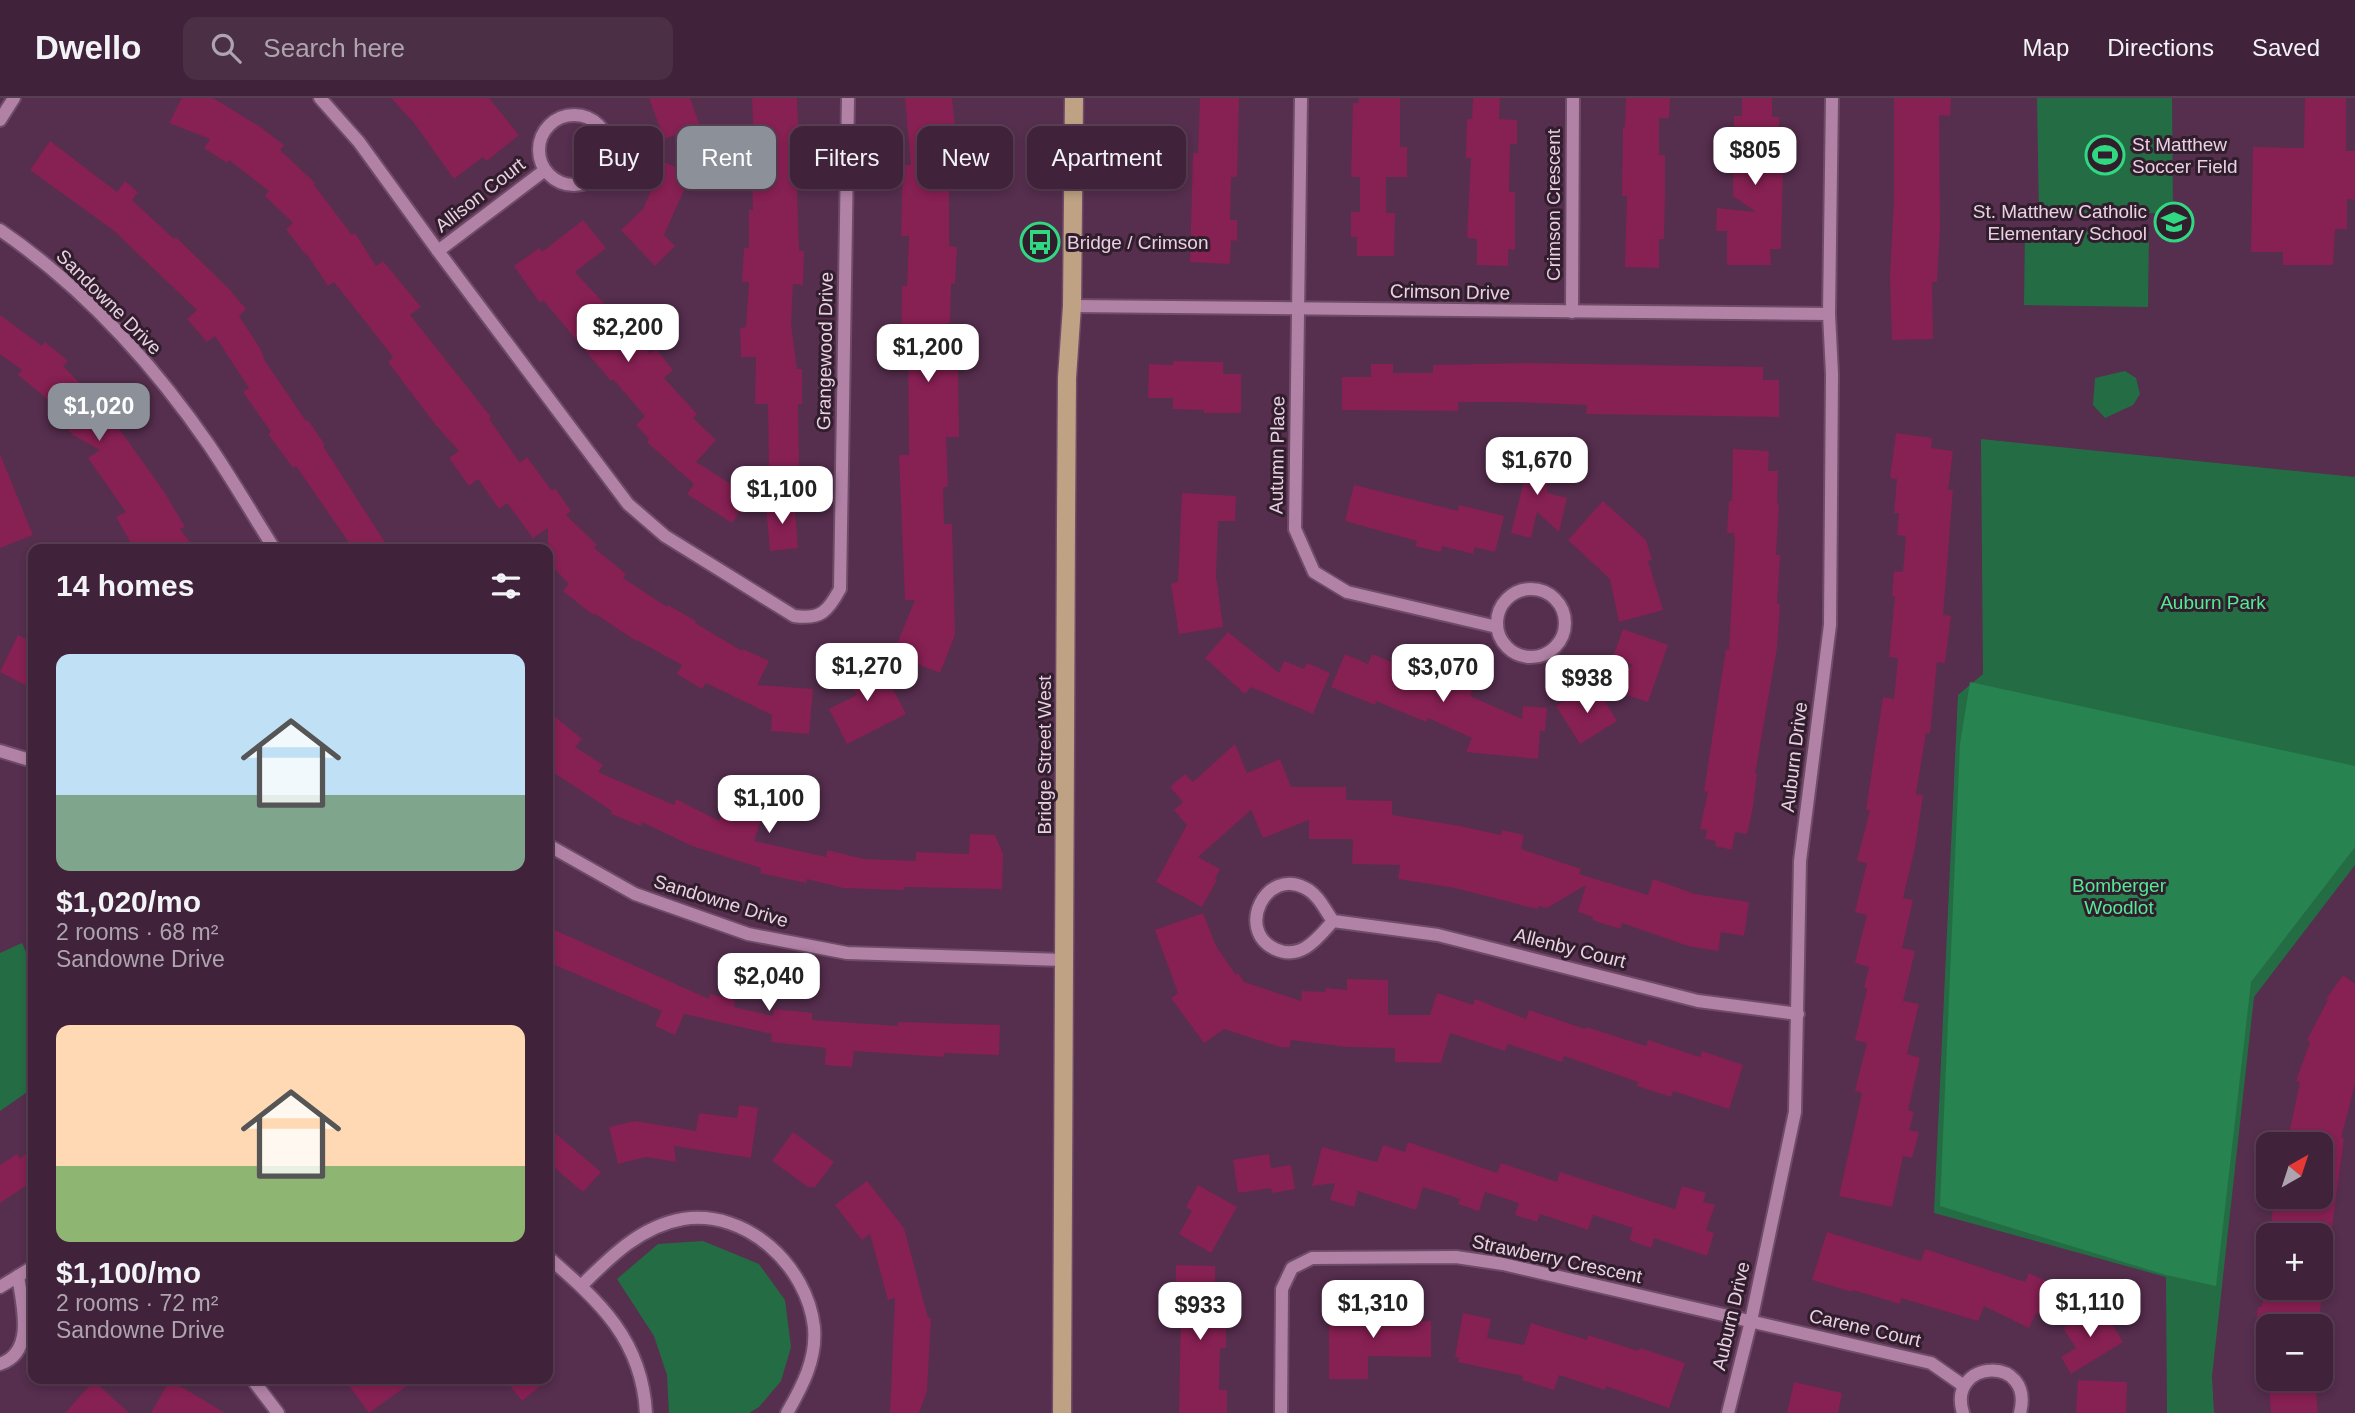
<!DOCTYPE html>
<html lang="en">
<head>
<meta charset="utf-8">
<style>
  body { margin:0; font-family:Arial,sans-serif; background:#4b2f45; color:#f1f3f6; height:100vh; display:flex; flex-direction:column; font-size:26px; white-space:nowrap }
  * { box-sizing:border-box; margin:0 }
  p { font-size:23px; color:#aea4af }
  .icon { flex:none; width:38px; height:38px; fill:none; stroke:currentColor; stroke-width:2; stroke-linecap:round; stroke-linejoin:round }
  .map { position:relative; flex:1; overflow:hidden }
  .panel { position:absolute; left:28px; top:446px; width:525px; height:840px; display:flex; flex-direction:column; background:#40223a; border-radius:14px; box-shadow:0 4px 10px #0003,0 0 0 2px #593f54 }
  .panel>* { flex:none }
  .banner { position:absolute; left:574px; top:28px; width:665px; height:63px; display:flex; gap:14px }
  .needle { width:46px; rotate:39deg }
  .fabs { position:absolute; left:2256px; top:1034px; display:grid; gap:14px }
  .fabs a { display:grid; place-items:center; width:77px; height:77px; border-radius:14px; background:#40223a; box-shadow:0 4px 10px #0003,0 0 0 2px #593f54; font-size:35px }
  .price { position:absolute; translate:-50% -60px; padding:0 16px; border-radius:14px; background:#fff; color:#222; font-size:23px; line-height:46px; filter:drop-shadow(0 2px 4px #0008) }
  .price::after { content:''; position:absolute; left:50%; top:42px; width:21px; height:16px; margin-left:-10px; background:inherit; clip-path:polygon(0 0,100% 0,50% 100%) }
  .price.active { background:#8c9099; color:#fff }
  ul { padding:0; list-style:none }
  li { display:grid; align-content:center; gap:14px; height:371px; padding:0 28px }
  li span { display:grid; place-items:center; height:217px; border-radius:14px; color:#555 }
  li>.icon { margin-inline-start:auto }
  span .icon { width:126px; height:126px; fill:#fffc; stroke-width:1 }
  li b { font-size:30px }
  h2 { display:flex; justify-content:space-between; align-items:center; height:84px; padding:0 28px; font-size:30px }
  .tag { padding:0 24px; border-radius:14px; background:#40223a; box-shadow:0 4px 10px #0003,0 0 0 2px #593f54; font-size:24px; line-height:63px }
  .tag.active { background:#8c9099; color:#fff }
  header { display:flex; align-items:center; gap:42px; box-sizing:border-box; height:98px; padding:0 35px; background:#40223a; border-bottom:2px solid #593f54 }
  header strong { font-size:33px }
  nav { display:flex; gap:38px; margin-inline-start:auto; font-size:24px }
  .search { width:490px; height:63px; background:#4b2f45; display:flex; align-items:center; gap:18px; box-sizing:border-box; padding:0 24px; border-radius:14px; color:#aea4af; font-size:26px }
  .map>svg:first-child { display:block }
  .green { fill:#246d44 }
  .forest { fill:#278350 }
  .building { fill:#872053 }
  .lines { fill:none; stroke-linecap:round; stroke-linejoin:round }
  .minor-casing { stroke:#6e4c68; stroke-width:16 }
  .major-casing { stroke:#6e4c68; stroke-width:21 }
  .minor { stroke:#b182a6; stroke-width:12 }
  .major { stroke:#bfa183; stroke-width:18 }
  .labels { text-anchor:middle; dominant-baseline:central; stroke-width:6; stroke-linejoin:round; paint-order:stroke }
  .poi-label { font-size:19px; fill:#e9d0e3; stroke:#311e2d; text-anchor:start }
  .street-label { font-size:19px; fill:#e9d0e3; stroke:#311e2d }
  .park-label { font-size:19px; fill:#52ea95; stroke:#311e2d }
</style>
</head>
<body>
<header>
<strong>Dwello</strong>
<div class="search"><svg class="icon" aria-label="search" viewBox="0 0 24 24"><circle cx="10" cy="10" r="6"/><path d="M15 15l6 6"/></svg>Search here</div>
<nav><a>Map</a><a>Directions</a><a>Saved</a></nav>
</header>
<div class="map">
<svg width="2355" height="1315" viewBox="0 0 2355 1315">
  <rect width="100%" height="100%" fill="#562e4e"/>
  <g class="green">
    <polygon points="2037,0 2172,0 2173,115 2039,116"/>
    <polygon points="2025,132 2149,134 2148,209 2024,207"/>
    <polygon points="2125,273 2136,280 2140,296 2133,307 2105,320 2093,307 2095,280"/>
    <polygon points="1981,341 2355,379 2355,767 2254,899 2212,1278 2214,1315 2167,1315 2166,1179 1934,1115 1958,597 1983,576"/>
    <polygon points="22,845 33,870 33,990 0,1013 0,855"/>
    <polygon points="703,1143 759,1166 785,1202 791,1249 781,1283 759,1309 749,1315 669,1315 667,1277 654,1238 617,1181 658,1146"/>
  </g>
  <polygon class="forest" points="1970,584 2355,668 2355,749 2251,884 2216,1188 2166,1177 1940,1108 1960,646"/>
  <g class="building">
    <polygon points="182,0 213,0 259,28 284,47 280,52 315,85 314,87 352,137 355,135 376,168 383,163 421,209 410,217 491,319 489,321 520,365 527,359 552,393 555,390 571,413 566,417 597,447 594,450 626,476 623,480 667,509 668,507 696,523 695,525 742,553 743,551 769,563 757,587 813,591 809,636 771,633 772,617 706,585 702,591 677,576 682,567 637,542 636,543 594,515 593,517 563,493 569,486 548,464 548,430 533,440 507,405 499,411 478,381 469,388 449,360 459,353 435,326 388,264 393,259 361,218 334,184 328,188 306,155 305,156 286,131 293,125 265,98 269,93 229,62 227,65 204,50 210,41 169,25"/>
    <polygon points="391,0 489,0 519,37 487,63 483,59 454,81 414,25"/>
    <polygon points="649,0 690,0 700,28 664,41"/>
    <polygon points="752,0 797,0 798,26 801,26 802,59 796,59 799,153 804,153 803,187 793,186 791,226 797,271 802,271 802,306 798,306 799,370 769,371 768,306 755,306 756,259 741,259 740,230 746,229 749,184 742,184 744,150 749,150 749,112 753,112 752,69 755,69"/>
    <polygon points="905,0 952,0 958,56 949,57 949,148 957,149 955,186 951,185 950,225 947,225 946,266 958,267 959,339 946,339 948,389 943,389 944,426 952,426 955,537 940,575 893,556 915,502 905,502 899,357 909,357 908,254 901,257 902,188 907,188 909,138 901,138 903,67 911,67"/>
    <polygon points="1200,0 1239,0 1237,79 1231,79 1230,122 1237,122 1237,143 1231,142 1230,166 1190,164 1193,55 1198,55"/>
    <polygon points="1359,0 1400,0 1400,49 1407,49 1407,79 1386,79 1386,115 1395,115 1394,158 1357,158 1357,139 1351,139 1351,114 1360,114 1360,79 1351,79 1353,5 1359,5"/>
    <polygon points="1473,0 1500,0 1499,21 1517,22 1517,46 1510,46 1509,94 1515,94 1515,152 1508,151 1508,168 1477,167 1477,141 1467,140 1471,60 1466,60 1467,21 1472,21"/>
    <polygon points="1626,0 1670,0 1669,20 1659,20 1659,57 1665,57 1665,98 1664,141 1659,141 1659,170 1625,169 1627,98 1622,98 1623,29 1625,29"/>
    <polygon points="1742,0 1772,0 1772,19 1779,19 1778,68 1783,67 1781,151 1770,151 1771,167 1727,167 1727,133 1716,133 1717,110 1756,114 1733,98 1734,18 1742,18"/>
    <polygon points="1894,0 1951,0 1950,18 1939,17 1940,130 1937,184 1932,184 1933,241 1892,242 1890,179 1894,100"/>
    <polygon points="2305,0 2346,0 2346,53 2355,53 2355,102 2347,101 2347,131 2335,131 2333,167 2283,167 2283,154 2251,154 2253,49 2304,50"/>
    <polygon points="50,43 117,94 125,83 138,94 132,102 174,141 176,139 228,190 246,211 239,218 260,250 265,263 306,323 308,322 325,347 323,348 390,452 354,452 296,368 293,370 268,336 271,334 243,294 249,290 215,238 207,244 187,221 197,212 113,132 30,72"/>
    <polygon points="664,64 691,76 664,137 675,148 655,168 621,132 643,111"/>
    <polygon points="583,122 606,150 575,174 622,225 624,224 650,256 656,251 673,272 664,280 697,316 693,320 716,342 696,364 750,398 732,425 687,396 694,386 647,344 649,341 636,327 645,318 613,281 611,283 543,202 540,205 514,168 539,150 542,154"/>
    <polygon points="0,217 42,248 45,244 68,263 63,268 119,326 117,328 163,392 185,429 180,431 196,452 135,452 116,419 126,414 88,360 100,352 73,337 50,313 56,308 18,277 22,272 0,256"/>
    <polygon points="1173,263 1223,264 1223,276 1241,276 1241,315 1204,315 1204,312 1173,311 1173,300 1148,300 1149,266 1173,267"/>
    <polygon points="1527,265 1763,269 1763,282 1779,282 1779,319 1586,316 1587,307 1510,304 1458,304 1458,313 1342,312 1342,279 1371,279 1371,266 1393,266 1393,275 1433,275 1433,267"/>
    <polygon points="1896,335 1932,340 1931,350 1953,353 1948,392 1953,392 1943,517 1951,518 1945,565 1937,564 1930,635 1926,635 1916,696 1923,697 1915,750 1903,800 1913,802 1902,850 1915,853 1903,903 1919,906 1907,956 1920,960 1908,1012 1914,1014 1909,1032 1919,1034 1912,1060 1903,1058 1892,1109 1839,1098 1862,995 1855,993 1867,945 1855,942 1867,891 1864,890 1869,869 1855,865 1867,817 1855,814 1867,765 1857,763 1870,712 1866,712 1883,599 1894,601 1898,560 1889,559 1895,498 1892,498 1894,473 1903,474 1906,438 1897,437 1899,415 1894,415 1897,381 1890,380"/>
    <polygon points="1733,351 1769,353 1768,373 1778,373 1777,406 1779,406 1776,457 1780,457 1777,506 1780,506 1777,550 1755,676 1757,676 1753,709 1747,736 1735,734 1732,752 1715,748 1716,743 1705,741 1707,732 1700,731 1708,694 1704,693 1726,551 1729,552 1735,443 1734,435 1727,435 1729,403 1732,403"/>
    <polygon points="1524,354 1548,354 1547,395 1567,400 1559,434 1537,414 1531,440 1511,435 1524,383"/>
    <polygon points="0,356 33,437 0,450"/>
    <polygon points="1354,387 1458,413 1459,407 1504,418 1495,454 1475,449 1473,456 1442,448 1441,454 1415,448 1417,443 1345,423"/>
    <polygon points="1182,395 1236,398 1235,423 1218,423 1216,478 1223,529 1179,536 1171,486 1178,484"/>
    <polygon points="794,402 798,450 770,453 766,408 770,411 770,404"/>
    <polygon points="1603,403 1646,442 1652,462 1648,463 1663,512 1619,524 1610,481 1568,442"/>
    <polygon points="1623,531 1668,547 1648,604 1600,588 1633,567 1613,559"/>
    <polygon points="1228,534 1279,575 1284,563 1304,571 1307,565 1330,575 1313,616 1251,589 1245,596 1205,560"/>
    <polygon points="18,537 33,545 33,572 25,587 0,574"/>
    <polygon points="1345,556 1368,566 1372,556 1400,568 1402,562 1421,570 1424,565 1475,586 1470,598 1522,621 1523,608 1547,610 1545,633 1540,633 1538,661 1466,654 1472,640 1428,620 1426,624 1376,603 1375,607 1331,589"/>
    <polygon points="876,560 906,616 847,646 829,611 857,597 845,576"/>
    <polygon points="1597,590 1617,623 1580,646 1556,608 1576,595 1580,601"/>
    <polygon points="548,613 582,641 575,649 603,667 598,674 674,707 676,701 719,723 723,710 761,722 754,743 826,759 827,752 864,761 916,763 916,754 969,756 970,736 995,737 1003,756 1002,791 904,789 904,792 843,790 807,781 806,785 760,775 761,770 692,748 642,724 641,728 611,716 612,713 548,671"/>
    <polygon points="1235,646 1247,675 1280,661 1291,689 1346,689 1346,702 1392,703 1392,717 1460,728 1501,737 1502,732 1524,737 1521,751 1581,771 1579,776 1648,797 1653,781 1695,796 1749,804 1744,838 1721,834 1718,853 1688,848 1622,825 1620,831 1592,822 1593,819 1578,814 1586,787 1547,810 1539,808 1537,811 1455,790 1398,781 1400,767 1352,766 1353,741 1309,741 1309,722 1263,740 1251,712 1198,759 1220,771 1215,781 1217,782 1202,809 1156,784 1187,727 1174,712 1183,704 1170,689 1185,676 1193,684"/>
    <polygon points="1203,815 1216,848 1236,877 1238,875 1244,884 1301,903 1302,893 1325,894 1326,890 1347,892 1347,881 1388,882 1388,917 1430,917 1437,895 1473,907 1475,901 1526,921 1529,912 1585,931 1586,929 1646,948 1648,942 1700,959 1702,953 1743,967 1729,1011 1673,993 1671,999 1637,988 1638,984 1564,958 1562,964 1508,946 1505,953 1450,935 1441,965 1395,964 1395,950 1347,949 1291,942 1290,949 1280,949 1224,931 1204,945 1171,900 1178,895 1155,832"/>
    <polygon points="548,829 709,901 710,896 735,902 734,909 773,918 774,911 812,915 812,922 898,928 898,924 1000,927 999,957 944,955 944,959 854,953 852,969 825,967 826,950 771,944 772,936 684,916 675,937 655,928 662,913 548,864"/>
    <polygon points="2343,877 2355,886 2355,986 2341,1040 2344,1040 2332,1129 2330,1129 2328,1138 2274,1138 2276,1128 2271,1127 2274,1099 2320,1103 2320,1046 2287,1046 2300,984 2296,983 2310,944 2307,942 2328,902 2326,901"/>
    <polygon points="739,1007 758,1010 751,1060 674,1048 676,1064 646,1059 618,1066 609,1029 635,1023 696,1033 699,1015 737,1020"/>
    <polygon points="548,1029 601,1074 583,1094 548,1064"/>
    <polygon points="793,1034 834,1064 815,1089 808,1089 772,1063"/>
    <polygon points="1408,1044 1497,1075 1501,1065 1557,1084 1560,1074 1675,1111 1682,1088 1706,1095 1703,1104 1715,1107 1706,1132 1714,1135 1707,1158 1654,1140 1651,1150 1629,1142 1633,1130 1593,1117 1588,1132 1540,1116 1537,1124 1515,1117 1519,1105 1485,1094 1479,1113 1458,1106 1460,1101 1423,1089 1416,1112 1358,1093 1354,1109 1330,1102 1335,1085 1312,1088 1322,1049 1377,1064 1383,1047 1405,1054"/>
    <polygon points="33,1050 33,1083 0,1105 0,1067 17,1056 20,1061"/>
    <polygon points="1269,1056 1271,1070 1291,1067 1295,1091 1272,1095 1271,1090 1238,1095 1233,1062"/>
    <polygon points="867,1083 904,1130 928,1220 931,1220 927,1293 919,1315 890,1315 895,1200 888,1202 870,1136 862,1142 835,1107"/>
    <polygon points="1198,1087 1237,1109 1211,1155 1179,1136 1192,1113 1186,1109"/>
    <polygon points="1827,1134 1921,1163 1925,1151 2025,1184 2029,1175 2071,1195 2057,1225 2036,1215 2029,1230 1984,1208 1978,1223 1901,1200 1900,1206 1853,1192 1852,1194 1812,1182"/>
    <polygon points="1176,1167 1215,1168 1215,1226 1226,1226 1226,1250 1220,1250 1219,1292 1227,1292 1227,1315 1179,1315 1181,1215 1176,1215"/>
    <polygon points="2264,1190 2324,1190 2317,1228 2256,1228 2258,1209 2262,1209"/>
    <polygon points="2101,1208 2123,1244 2071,1276 2061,1259 2076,1250 2063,1230"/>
    <polygon points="1329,1212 1411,1212 1411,1224 1431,1223 1431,1259 1368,1258 1368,1281 1329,1281"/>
    <polygon points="1463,1215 1491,1221 1487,1240 1524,1247 1531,1225 1587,1242 1588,1237 1638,1253 1640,1250 1685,1265 1669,1310 1606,1288 1605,1292 1559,1277 1554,1292 1522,1282 1523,1278 1458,1264 1459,1259 1455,1259"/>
    <polygon points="344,1281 416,1281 369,1315"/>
    <polygon points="505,1281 549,1281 522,1303"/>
    <polygon points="170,1282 225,1315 151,1315"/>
    <polygon points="2078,1282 2127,1284 2126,1315 2076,1315"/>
    <polygon points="94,1283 129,1315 65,1315"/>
    <polygon points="2315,1283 2318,1315 2271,1315 2269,1286"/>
    <polygon points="1794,1284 1842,1295 1838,1315 1787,1315"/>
  </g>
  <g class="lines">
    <defs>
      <g id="minor">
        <path d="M320,0L359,44L438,153L628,406L665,438L794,518C821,522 828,513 840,491L848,0"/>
        <polyline points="1301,0 1295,431 1314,474 1347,494 1497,529"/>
        <circle cx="574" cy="52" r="35"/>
        <polyline points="0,22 14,0"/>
        <path d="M0,132C82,188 153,266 209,347C232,381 253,417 275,452"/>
        <polyline points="438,153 545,72"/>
        <polyline points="1072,208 1829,216"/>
        <polyline points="1572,214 1573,0"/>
        <circle cx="1531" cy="525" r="34"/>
        <polyline points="0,653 33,663"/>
        <polyline points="548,747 635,796 748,836 847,855 1064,862"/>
        <path d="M1333,823C1317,841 1301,863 1275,851C1235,832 1266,769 1305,790C1318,796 1325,812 1333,823L1438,837L1698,903L1798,916"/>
        <path d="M548,1159C600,1204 642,1242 646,1315"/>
        <path d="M581,1188C610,1159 641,1128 683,1121C747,1111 807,1168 814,1229C817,1261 802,1289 787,1315"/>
        <polyline points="0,1189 33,1169"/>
        <path d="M0,1266C36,1254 22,1206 18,1178"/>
        <polyline points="252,1281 278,1315"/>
        <polyline points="1281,1315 1282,1191 1292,1170 1312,1160 1456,1159 1503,1166 1931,1265 1964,1288"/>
        <polyline points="1728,1315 1751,1223 1795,1014 1800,763 1830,527 1832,276 1829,216 1832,0"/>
        <path d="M1963,1315C1946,1261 2035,1256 2020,1315"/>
      </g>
      <polyline id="major" points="1062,1315 1066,422 1067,280 1072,208 1074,0"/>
    </defs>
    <use href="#minor" class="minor-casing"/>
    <use href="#major" class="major-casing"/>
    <use href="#minor" class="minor"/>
    <use href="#major" class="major"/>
  </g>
  <defs>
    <symbol id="stadium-ring" viewBox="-11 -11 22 22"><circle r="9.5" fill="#311e2d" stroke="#31d882" stroke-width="1.5"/><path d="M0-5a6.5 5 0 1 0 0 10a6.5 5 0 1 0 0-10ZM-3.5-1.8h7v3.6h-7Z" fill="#31d882"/></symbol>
    <symbol id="school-ring" viewBox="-11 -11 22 22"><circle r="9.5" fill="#311e2d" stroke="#31d882" stroke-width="1.5"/><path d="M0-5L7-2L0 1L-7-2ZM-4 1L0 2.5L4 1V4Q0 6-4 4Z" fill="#31d882"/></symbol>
    <symbol id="bus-ring" viewBox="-11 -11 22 22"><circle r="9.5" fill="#311e2d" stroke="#31d882" stroke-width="1.5"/><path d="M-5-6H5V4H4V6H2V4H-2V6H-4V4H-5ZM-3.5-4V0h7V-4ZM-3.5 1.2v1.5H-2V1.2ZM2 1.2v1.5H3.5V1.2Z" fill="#31d882"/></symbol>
  </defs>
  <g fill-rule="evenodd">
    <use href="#stadium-ring" x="2083" y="35" width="44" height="44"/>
    <use href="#school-ring" x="2152" y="102" width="44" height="44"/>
    <use href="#bus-ring" x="1018" y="122" width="44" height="44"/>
  </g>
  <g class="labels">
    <g class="poi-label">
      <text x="2132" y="46">St Matthew<tspan x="2132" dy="22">Soccer Field</tspan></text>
      <text x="2147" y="113" text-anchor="end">St. Matthew Catholic<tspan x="2147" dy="22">Elementary School</tspan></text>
      <text x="1067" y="144">Bridge / Crimson</text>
    </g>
    <g class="street-label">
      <text transform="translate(480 97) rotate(-38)">Allison Court</text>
      <text transform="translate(1553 107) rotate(-90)">Crimson Crescent</text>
      <text transform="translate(1450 194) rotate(1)">Crimson Drive</text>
      <text transform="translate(109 204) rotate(45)">Sandowne Drive</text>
      <text transform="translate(825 253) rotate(-89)">Grangewood Drive</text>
      <text transform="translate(1277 357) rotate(-89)">Autumn Place</text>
      <text transform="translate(1044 657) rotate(-90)">Bridge Street West</text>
      <text transform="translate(1794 659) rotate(-83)">Auburn Drive</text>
      <text transform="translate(721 803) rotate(17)">Sandowne Drive</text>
      <text transform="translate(1570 850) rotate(14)">Allenby Court</text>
      <text transform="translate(1557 1161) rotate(12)">Strawberry Crescent</text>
      <text transform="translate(1731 1218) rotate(-77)">Auburn Drive</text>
      <text transform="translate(1865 1230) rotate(13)">Carene Court</text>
    </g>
    <g class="park-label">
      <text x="2213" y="504">Auburn Park</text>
      <text x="2119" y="787">Bomberger<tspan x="2119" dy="22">Woodlot</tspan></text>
    </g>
  </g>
</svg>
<div class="fabs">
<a><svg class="needle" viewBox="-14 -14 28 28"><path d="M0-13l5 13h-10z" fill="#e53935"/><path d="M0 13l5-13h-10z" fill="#aea4af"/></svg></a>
<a>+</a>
<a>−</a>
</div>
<b class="price" style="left:1755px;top:89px">$805</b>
<b class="price" style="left:628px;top:266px">$2,200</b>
<b class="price" style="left:928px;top:286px">$1,200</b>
<b class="price active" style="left:99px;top:345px">$1,020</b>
<b class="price" style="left:1537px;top:399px">$1,670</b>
<b class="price" style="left:782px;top:428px">$1,100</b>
<b class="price" style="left:867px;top:605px">$1,270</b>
<b class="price" style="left:1443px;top:606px">$3,070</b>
<b class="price" style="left:1587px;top:617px">$938</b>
<b class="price" style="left:769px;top:737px">$1,100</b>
<b class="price" style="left:769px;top:915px">$2,040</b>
<b class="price" style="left:2090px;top:1241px">$1,110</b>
<b class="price" style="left:1373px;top:1242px">$1,310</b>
<b class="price" style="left:1200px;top:1244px">$933</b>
<div class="banner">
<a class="tag">Buy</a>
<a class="tag active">Rent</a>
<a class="tag">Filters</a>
<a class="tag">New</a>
<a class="tag">Apartment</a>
</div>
<section class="panel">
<h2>14 homes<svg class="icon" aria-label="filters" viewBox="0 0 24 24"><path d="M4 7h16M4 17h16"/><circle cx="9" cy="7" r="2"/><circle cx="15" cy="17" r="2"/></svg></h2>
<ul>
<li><span style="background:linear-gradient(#bfe0f5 65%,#7fa58c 0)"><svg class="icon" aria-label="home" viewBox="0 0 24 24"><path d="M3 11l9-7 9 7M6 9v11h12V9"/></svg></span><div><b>$1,020/mo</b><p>2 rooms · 68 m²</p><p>Sandowne Drive</p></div></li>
<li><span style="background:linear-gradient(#ffd9b3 65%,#8fb573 0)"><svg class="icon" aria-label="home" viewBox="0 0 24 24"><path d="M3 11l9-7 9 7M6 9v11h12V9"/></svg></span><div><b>$1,100/mo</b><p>2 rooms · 72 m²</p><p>Sandowne Drive</p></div></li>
</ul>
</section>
</div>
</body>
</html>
